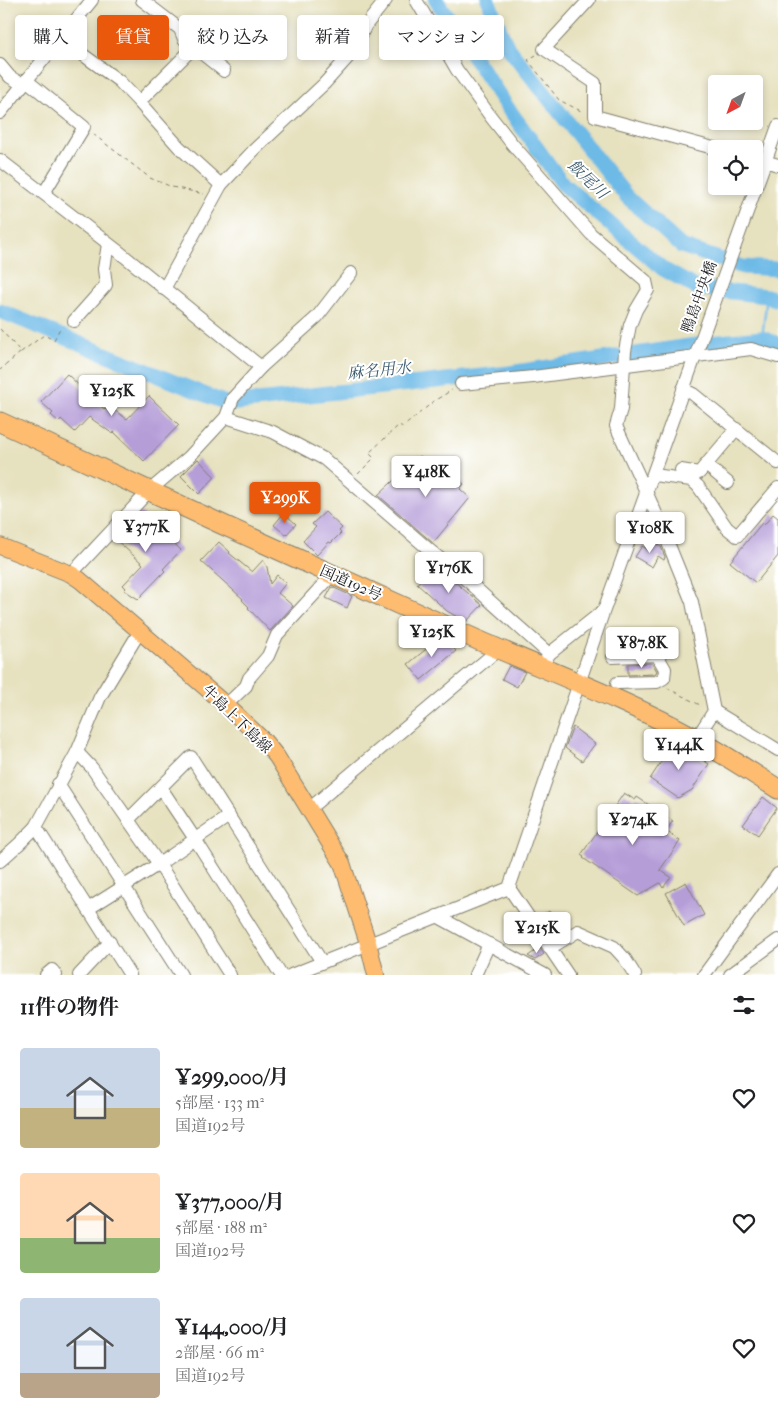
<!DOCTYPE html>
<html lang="ja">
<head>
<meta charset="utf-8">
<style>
  body { margin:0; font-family:"IM FELL French Canon","Noto Serif JP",serif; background:#f2f2f2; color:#202124; height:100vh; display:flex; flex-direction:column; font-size:19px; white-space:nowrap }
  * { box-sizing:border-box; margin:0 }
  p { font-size:16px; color:#757577 }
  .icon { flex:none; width:28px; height:28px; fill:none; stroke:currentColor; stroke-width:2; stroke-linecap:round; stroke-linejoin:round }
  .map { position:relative; height:975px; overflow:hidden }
  .sheet { display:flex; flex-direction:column; background:#fff; flex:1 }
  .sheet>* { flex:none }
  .guide { position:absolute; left:15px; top:15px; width:500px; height:45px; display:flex; gap:10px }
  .needle { width:32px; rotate:221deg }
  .fabs { position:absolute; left:708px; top:75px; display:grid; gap:10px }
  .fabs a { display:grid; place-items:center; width:55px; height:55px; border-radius:5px; background:#fff; box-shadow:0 2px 8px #0003; font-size:25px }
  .price { position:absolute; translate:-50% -42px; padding:0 11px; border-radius:5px; background:#fff; color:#222; font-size:16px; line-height:32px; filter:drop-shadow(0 1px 2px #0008) }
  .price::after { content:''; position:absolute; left:50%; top:30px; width:15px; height:11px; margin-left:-8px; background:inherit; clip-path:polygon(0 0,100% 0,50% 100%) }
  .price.current { background:#ea580c; color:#fff }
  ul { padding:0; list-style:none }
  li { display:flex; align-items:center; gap:15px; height:125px; padding:0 20px }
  li span { display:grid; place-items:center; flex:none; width:140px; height:100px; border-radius:5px; color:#555 }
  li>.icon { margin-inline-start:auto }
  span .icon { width:60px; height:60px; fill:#fffc; stroke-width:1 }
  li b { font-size:21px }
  h2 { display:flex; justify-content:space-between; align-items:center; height:60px; padding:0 20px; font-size:21px }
  .tag { padding:0 18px; border-radius:5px; background:#fff; box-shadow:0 2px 8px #0003; font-size:18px; line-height:45px }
  .tag.current { background:#ea580c; color:#fff }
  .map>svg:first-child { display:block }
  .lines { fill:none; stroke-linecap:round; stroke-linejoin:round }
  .stream { stroke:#6dbae7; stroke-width:2.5 }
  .river { stroke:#6dbae7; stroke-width:15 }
  .building { fill:#b59dd8 }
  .minor-casing { stroke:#817e6d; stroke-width:14 }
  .major-casing { stroke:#817e6d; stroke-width:18 }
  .highway-casing { stroke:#817e6d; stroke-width:21 }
  .path { stroke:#817e6d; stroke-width:1; stroke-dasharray:4 4; stroke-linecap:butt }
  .minor { stroke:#fff; stroke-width:12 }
  .major { stroke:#febc70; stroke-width:16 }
  .highway { stroke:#febc70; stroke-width:19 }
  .labels { text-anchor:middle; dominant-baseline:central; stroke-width:4; stroke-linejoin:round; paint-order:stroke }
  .street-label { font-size:15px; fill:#1c1c1c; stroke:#fff }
  .water-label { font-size:16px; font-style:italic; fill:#3c5b6d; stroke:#fff }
</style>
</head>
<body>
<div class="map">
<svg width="778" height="975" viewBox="0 0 778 975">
  <rect width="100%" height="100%" fill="#fff"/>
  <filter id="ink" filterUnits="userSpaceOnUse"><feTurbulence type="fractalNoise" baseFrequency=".02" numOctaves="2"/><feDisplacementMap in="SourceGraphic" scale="10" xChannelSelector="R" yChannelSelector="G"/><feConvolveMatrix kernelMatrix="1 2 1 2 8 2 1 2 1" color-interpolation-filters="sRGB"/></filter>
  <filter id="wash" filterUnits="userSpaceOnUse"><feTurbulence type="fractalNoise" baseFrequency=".0096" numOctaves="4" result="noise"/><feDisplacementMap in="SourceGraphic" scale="20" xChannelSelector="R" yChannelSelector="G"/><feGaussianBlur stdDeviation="1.12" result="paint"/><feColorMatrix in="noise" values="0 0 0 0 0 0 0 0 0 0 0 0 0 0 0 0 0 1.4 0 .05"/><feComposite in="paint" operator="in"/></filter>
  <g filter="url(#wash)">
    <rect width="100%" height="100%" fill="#e6e1be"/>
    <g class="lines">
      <polyline class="stream" points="762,338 767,296"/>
      <g class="river">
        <polyline points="436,0 507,107 563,184 663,269 697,288 767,296 778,300"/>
        <polyline points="488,0 507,46 627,197 681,246 743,267 778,269"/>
        <polyline points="0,311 228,404 509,373 709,343 762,338 778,344"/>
      </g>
    </g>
    <g id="blocks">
      <g class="building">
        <polygon points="67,374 105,410 108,406 127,419 149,396 179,425 144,461 114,432 113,434 89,417 75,432 61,419 59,422 51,415 53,413 41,402"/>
        <polygon points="420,456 444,476 448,471 464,484 460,489 470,498 433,543 378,495 405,470 407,471"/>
        <polygon points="198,459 215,477 199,494 181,476"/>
        <polygon points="140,512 181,550 163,569 165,571 138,599 124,590 126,588 123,585 143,564 115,539"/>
        <polygon points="325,512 342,528 339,531 341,533 331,543 329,542 317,555 303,541 316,527 312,524"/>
        <polygon points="284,513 296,524 286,535 274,525"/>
        <polygon points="773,514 778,518 778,556 756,583 730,562 762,523 764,525"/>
        <polygon points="219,542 230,552 229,553 252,572 263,560 267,567 270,584 277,575 286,583 278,593 293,606 270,631 248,608 249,607 242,600 243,599 201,561"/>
        <polygon points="653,542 661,547 665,557 664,560 658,556 652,567 635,557 642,546 649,550"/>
        <polygon points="434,564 482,605 466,622 447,611 417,584"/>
        <polygon points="332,587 352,596 347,608 326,598"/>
        <polygon points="442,636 456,651 421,680 408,664"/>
        <polygon points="652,663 657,671 655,674 628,675 628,664"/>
        <polygon points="509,666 525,672 517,687 502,679"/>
        <polygon points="573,727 595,744 582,761 565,748"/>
        <polygon points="675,741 709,764 692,790 678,798 650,779"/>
        <polygon points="624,793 635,800 637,797 673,821 666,831 680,841 660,870 671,877 663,888 660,883 638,896 583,858 584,857 581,855"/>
        <polygon points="763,797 777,808 758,835 743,825"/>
        <polygon points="686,882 704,915 684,926 666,893"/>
        <polygon points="549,911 563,931 552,937 539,918"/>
        <polygon points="540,948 544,954 535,960 528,956"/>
      </g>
    </g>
  </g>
  <g filter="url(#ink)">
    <use href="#blocks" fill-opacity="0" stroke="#817e6d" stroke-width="1"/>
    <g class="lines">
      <defs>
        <g id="minor">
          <polyline points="142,0 180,29 184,39 224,71"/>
          <polyline points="416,0 457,70 491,117 513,145 591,234 646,281 648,290 636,310 630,325 625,351 621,409 616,426 658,518 692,602 714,711 696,739"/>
          <polyline points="589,0 544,49 595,83 595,116 717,149"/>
          <polyline points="60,38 119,81 139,102 179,147 221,185"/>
          <polyline points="0,65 10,77 22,84"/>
          <polyline points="26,80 84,127 44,193"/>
          <polyline points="139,102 194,47"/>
          <polyline points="0,113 92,0"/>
          <polyline points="754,158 778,165"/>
          <polyline points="0,160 118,251 261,367 233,398 226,417 189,457 149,491 71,574"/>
          <polyline points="164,289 221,185 255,149 324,84 351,54 366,25 386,0"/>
          <polyline points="74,321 106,285 104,269 108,244"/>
          <polyline points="261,367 317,317 351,273"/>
          <polyline points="461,384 533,377 751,349 778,357"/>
          <polyline points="683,389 693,394 778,463"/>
          <polyline points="226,417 273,432 324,459 433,553 469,582 549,654 542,668"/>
          <polyline points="706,465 728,483"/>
          <polyline points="681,470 699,473 732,434"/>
          <polyline points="654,475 691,480 698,486 727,528 737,536 778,488"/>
          <polyline points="549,654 603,611"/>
          <polyline points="613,657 657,655 665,669 664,678 657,682 617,683"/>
          <polyline points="226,705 246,686 249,678 268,656 277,635 332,575"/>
          <polyline points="714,711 778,750"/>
          <polyline points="77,752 92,768 159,864 230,975"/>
          <polyline points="58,784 181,975"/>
          <polyline points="161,788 195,839 281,975"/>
          <polyline points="309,809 499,649"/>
          <polyline points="128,820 191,757 322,962"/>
          <polyline points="36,827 130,975"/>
          <polyline points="0,861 19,844 36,827 77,752 100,697 140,631"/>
          <polyline points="509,888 568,975"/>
          <polyline points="88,909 159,864 229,816"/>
          <polyline points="437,916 545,975"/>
          <polyline points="550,948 578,931 614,947 625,959 635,975"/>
          <polyline points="46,975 52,970 56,975"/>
          <polyline points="79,975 110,942"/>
          <polyline points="291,975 509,888 604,610 778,126"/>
          <polyline points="475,975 489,944"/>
          <polyline points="704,975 778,874"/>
          <polyline points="730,975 778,940"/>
        </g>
        <polyline id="major" points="0,546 71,574 80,580 226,705 264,741 277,757 342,863 368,943 376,975"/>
        <path id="highway" d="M0,422C151,492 301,561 453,629C534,666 619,696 697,739C725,755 751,772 778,789"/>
      </defs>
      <use href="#minor" class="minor-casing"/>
      <use href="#major" class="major-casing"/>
      <use href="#highway" class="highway-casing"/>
      <g class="path">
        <polyline points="536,55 528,60 559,100 583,112"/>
        <polyline points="93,134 150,178 172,187 204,194"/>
        <polyline points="0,329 21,352 0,370"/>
        <polyline points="21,352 44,335 54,340 59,330 64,327"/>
        <polyline points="358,474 374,458 369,453 399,425 403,427 434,401 452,390"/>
        <polyline points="667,688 702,706"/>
      </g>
      <use href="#minor" class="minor"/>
      <use href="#major" class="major"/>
      <use href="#highway" class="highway"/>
    </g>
  </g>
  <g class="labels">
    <g class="street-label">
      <text transform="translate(699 297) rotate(-70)">鴨島中央橋</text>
      <text transform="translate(351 583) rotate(24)">国道192号</text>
      <text transform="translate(237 719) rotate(44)">牛島上下島線</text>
    </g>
    <g class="water-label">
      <text transform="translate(588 179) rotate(44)">飯尾川</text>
      <text transform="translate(379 370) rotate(-6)">麻名用水</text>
    </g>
  </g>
</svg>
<div class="fabs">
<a><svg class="needle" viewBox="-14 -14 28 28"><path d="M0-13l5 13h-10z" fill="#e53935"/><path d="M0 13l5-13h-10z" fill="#757577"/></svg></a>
<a><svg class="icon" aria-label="locate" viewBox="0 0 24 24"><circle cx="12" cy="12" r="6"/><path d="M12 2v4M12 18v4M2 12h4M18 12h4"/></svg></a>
</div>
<b class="price" style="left:112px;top:417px">¥125K</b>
<b class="price" style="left:426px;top:498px">¥418K</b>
<b class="price current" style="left:285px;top:524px">¥299K</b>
<b class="price" style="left:146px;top:553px">¥377K</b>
<b class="price" style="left:650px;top:554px">¥108K</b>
<b class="price" style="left:449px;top:594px">¥176K</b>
<b class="price" style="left:432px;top:658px">¥125K</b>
<b class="price" style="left:642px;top:669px">¥87.8K</b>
<b class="price" style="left:679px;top:771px">¥144K</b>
<b class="price" style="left:633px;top:846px">¥274K</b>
<b class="price" style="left:537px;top:954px">¥215K</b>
<div class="guide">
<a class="tag">購入</a>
<a class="tag current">賃貸</a>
<a class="tag">絞り込み</a>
<a class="tag">新着</a>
<a class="tag">マンション</a>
</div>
</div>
<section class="sheet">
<h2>11件の物件<svg class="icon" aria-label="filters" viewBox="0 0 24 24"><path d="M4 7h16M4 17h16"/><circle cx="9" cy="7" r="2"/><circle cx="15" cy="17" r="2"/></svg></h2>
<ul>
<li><span style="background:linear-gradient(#c9d6e8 60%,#c2b280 0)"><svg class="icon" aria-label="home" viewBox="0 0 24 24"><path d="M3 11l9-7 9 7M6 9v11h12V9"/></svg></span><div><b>¥299,000/月</b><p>5部屋 · 133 m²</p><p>国道192号</p></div><svg class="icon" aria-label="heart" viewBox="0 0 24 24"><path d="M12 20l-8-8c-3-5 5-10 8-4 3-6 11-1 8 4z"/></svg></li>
<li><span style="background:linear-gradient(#ffd9b3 65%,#8fb573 0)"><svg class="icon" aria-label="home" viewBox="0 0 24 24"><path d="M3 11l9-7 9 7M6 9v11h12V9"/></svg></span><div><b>¥377,000/月</b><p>5部屋 · 188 m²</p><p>国道192号</p></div><svg class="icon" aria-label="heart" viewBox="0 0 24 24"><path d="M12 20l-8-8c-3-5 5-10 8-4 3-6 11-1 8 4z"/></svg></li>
<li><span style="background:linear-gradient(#c9d6e8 75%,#b9a48a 0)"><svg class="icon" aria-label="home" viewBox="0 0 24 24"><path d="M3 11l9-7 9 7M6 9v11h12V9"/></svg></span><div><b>¥144,000/月</b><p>2部屋 · 66 m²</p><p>国道192号</p></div><svg class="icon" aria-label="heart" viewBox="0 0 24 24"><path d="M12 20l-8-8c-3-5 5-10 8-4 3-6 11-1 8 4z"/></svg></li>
</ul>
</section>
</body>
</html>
